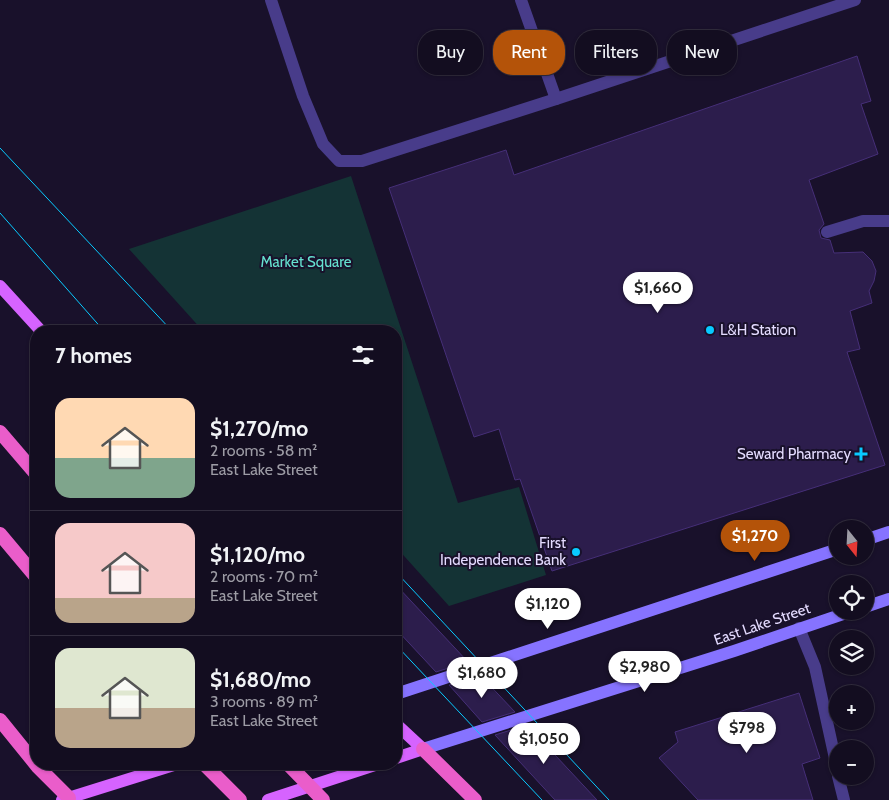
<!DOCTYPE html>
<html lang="en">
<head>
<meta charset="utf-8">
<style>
  body { margin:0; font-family:Cabin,sans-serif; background:#201b2d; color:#f1f3f6; height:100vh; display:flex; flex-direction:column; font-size:19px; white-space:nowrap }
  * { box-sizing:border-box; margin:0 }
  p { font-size:16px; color:#9d9ca5 }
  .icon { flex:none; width:28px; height:28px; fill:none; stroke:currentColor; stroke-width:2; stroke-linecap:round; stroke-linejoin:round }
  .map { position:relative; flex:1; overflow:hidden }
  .sheet { position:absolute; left:30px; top:325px; width:372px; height:445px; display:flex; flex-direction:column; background:#130d20; border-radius:20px; box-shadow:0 1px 4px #0004,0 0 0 1px #322d3e }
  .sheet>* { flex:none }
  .guide { position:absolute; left:418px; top:30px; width:396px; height:45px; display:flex; gap:10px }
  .needle { width:32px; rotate:162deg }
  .fabs { position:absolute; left:829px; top:520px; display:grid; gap:10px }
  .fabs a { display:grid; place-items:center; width:45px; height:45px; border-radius:50%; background:#130d20; box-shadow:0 1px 4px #0004,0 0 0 1px #322d3e; font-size:25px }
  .price { position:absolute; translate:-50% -42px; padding:0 11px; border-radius:18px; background:#fff; color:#222; font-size:16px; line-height:32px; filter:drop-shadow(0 1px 2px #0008) }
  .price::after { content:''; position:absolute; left:50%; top:30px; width:15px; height:11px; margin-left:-8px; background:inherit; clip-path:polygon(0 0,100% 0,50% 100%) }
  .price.active { background:#b45309; color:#fff }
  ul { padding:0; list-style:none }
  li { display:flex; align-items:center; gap:15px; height:125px; padding:0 25px }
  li+li { border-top:1px solid #322d3e }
  li span { display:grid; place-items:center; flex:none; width:140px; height:100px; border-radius:15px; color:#555 }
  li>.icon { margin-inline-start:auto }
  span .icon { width:60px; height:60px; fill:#fffc; stroke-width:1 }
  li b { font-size:21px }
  h2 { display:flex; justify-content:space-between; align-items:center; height:60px; padding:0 25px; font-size:21px }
  .chip { padding:0 18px; border-radius:20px; background:#130d20; box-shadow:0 1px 4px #0004,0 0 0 1px #322d3e; font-size:18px; line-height:45px }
  .chip.active { background:#b45309; color:#fff }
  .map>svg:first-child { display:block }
  .green { fill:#143335 }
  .building { fill:#2c1d4c; stroke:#462f78 }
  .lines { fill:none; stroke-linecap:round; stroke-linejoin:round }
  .service { stroke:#483c8a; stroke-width:12 }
  .secondary { stroke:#8673ff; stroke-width:12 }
  .primary { stroke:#d663ff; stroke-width:12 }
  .trunk { stroke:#ea5dca; stroke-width:14 }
  .tram { stroke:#08caff; stroke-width:1 }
  .trunk-bridge { stroke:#ea5dca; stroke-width:14 }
  .poi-dot { fill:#08caff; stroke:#19112b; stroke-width:2 }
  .labels { text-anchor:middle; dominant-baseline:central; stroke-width:4; stroke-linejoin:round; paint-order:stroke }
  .park-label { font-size:15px; fill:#65e1d0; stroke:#19112b }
  .poi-label { font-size:15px; fill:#e4dbff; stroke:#19112b; text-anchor:end }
  .street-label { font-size:15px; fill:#e4dbff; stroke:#19112b }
</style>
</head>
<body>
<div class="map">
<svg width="889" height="800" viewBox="0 0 889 800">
  <rect width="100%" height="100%" fill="#19112b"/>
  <polygon class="green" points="351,176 458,503 519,487 546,575 449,606 396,547 396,331 203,331 129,249"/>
  <g class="building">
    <polygon points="857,56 871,101 861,104 878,154 809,180 824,224 819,230 821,238 830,240 834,253 863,252 872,261 876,271 874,281 869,291 872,303 850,311 860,349 847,352 885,465 552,571 520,479 515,480 499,429 474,437 389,188 506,150 514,175"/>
    <polygon points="396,585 468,662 436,672 396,629"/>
    <polygon points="480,675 515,712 482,722 449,685"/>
    <polygon points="799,693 820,758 802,764 813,800 698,800 659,758 678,742 675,732"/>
    <polygon points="527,725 597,800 555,800 495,735"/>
  </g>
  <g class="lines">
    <g class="service">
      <polyline points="271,0 303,96 323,144 339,161 362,161 556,99"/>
      <polyline points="521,0 556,99 855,0"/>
      <polyline points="827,232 863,221 889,221"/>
      <polyline points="799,628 815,667 838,772"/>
      <polyline points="838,776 844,800"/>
    </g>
    <g class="secondary">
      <polyline points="865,540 889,532"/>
      <polyline points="865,607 889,599"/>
      <polyline points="396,694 838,549"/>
      <polyline points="423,749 734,651 852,611"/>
    </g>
    <g class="primary">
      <polyline points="0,286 41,331"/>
      <polyline points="396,724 423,749 396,758"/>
      <polyline points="62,800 177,764"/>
      <polyline points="268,800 378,764"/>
    </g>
    <g class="trunk">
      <polyline points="0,432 36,474"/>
      <polyline points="0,534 36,577"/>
      <polyline points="0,720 38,767 69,798"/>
      <polyline points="423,749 475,800"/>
      <polyline points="204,764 240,800"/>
    </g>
    <g class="tram">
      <polyline points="0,148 172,331"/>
      <polyline points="0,213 104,331"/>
      <polyline points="396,572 609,800"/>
      <polyline points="396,645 542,800"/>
    </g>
    <polyline class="trunk-bridge" points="288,764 323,800"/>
  </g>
  <g class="poi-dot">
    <circle cx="710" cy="330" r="5"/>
    <path d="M858.5 446.5h5v5h5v5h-5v5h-5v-5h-5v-5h5z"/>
    <circle cx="576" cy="552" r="5"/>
  </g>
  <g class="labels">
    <g class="park-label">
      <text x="306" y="262">Market Square</text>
    </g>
    <g class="poi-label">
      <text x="720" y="330" text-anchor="start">L&amp;H Station</text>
      <text x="851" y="454">Seward Pharmacy</text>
      <text x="566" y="543">First<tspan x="566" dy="17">Independence Bank</tspan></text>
    </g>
    <g class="street-label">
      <text transform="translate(762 624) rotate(-19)">East Lake Street</text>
    </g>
  </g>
</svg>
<div class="fabs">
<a><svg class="needle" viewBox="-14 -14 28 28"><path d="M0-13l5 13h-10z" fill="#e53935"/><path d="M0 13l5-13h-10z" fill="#9d9ca5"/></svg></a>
<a><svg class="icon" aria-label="locate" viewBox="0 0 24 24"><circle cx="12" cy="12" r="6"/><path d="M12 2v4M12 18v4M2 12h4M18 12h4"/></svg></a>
<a><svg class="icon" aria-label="layers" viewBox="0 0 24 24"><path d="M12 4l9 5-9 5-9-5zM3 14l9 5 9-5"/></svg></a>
<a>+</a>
<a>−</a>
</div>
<b class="price" style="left:658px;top:314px">$1,660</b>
<b class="price active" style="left:755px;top:562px">$1,270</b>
<b class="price" style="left:548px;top:630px">$1,120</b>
<b class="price" style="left:645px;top:693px">$2,980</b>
<b class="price" style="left:482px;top:699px">$1,680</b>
<b class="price" style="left:747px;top:754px">$798</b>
<b class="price" style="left:544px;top:765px">$1,050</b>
<div class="guide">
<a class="chip">Buy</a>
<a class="chip active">Rent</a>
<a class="chip">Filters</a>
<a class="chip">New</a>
</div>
<section class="sheet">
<h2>7 homes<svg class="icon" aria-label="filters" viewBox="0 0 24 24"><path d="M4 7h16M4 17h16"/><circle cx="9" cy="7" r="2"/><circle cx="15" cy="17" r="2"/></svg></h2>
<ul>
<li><span style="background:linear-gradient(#ffd9b3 60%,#7fa58c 0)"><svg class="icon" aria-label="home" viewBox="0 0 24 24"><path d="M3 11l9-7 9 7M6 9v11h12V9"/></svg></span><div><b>$1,270/mo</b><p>2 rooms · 58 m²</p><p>East Lake Street</p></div></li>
<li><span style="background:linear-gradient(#f6c9c9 75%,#b9a48a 0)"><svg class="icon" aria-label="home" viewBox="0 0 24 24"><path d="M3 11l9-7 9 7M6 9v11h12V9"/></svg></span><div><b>$1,120/mo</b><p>2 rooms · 70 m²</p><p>East Lake Street</p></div></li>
<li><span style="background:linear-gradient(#dfe7d0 60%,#b9a48a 0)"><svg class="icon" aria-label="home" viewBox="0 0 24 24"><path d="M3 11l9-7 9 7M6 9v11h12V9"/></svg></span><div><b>$1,680/mo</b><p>3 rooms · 89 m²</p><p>East Lake Street</p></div></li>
</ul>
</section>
</div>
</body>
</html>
